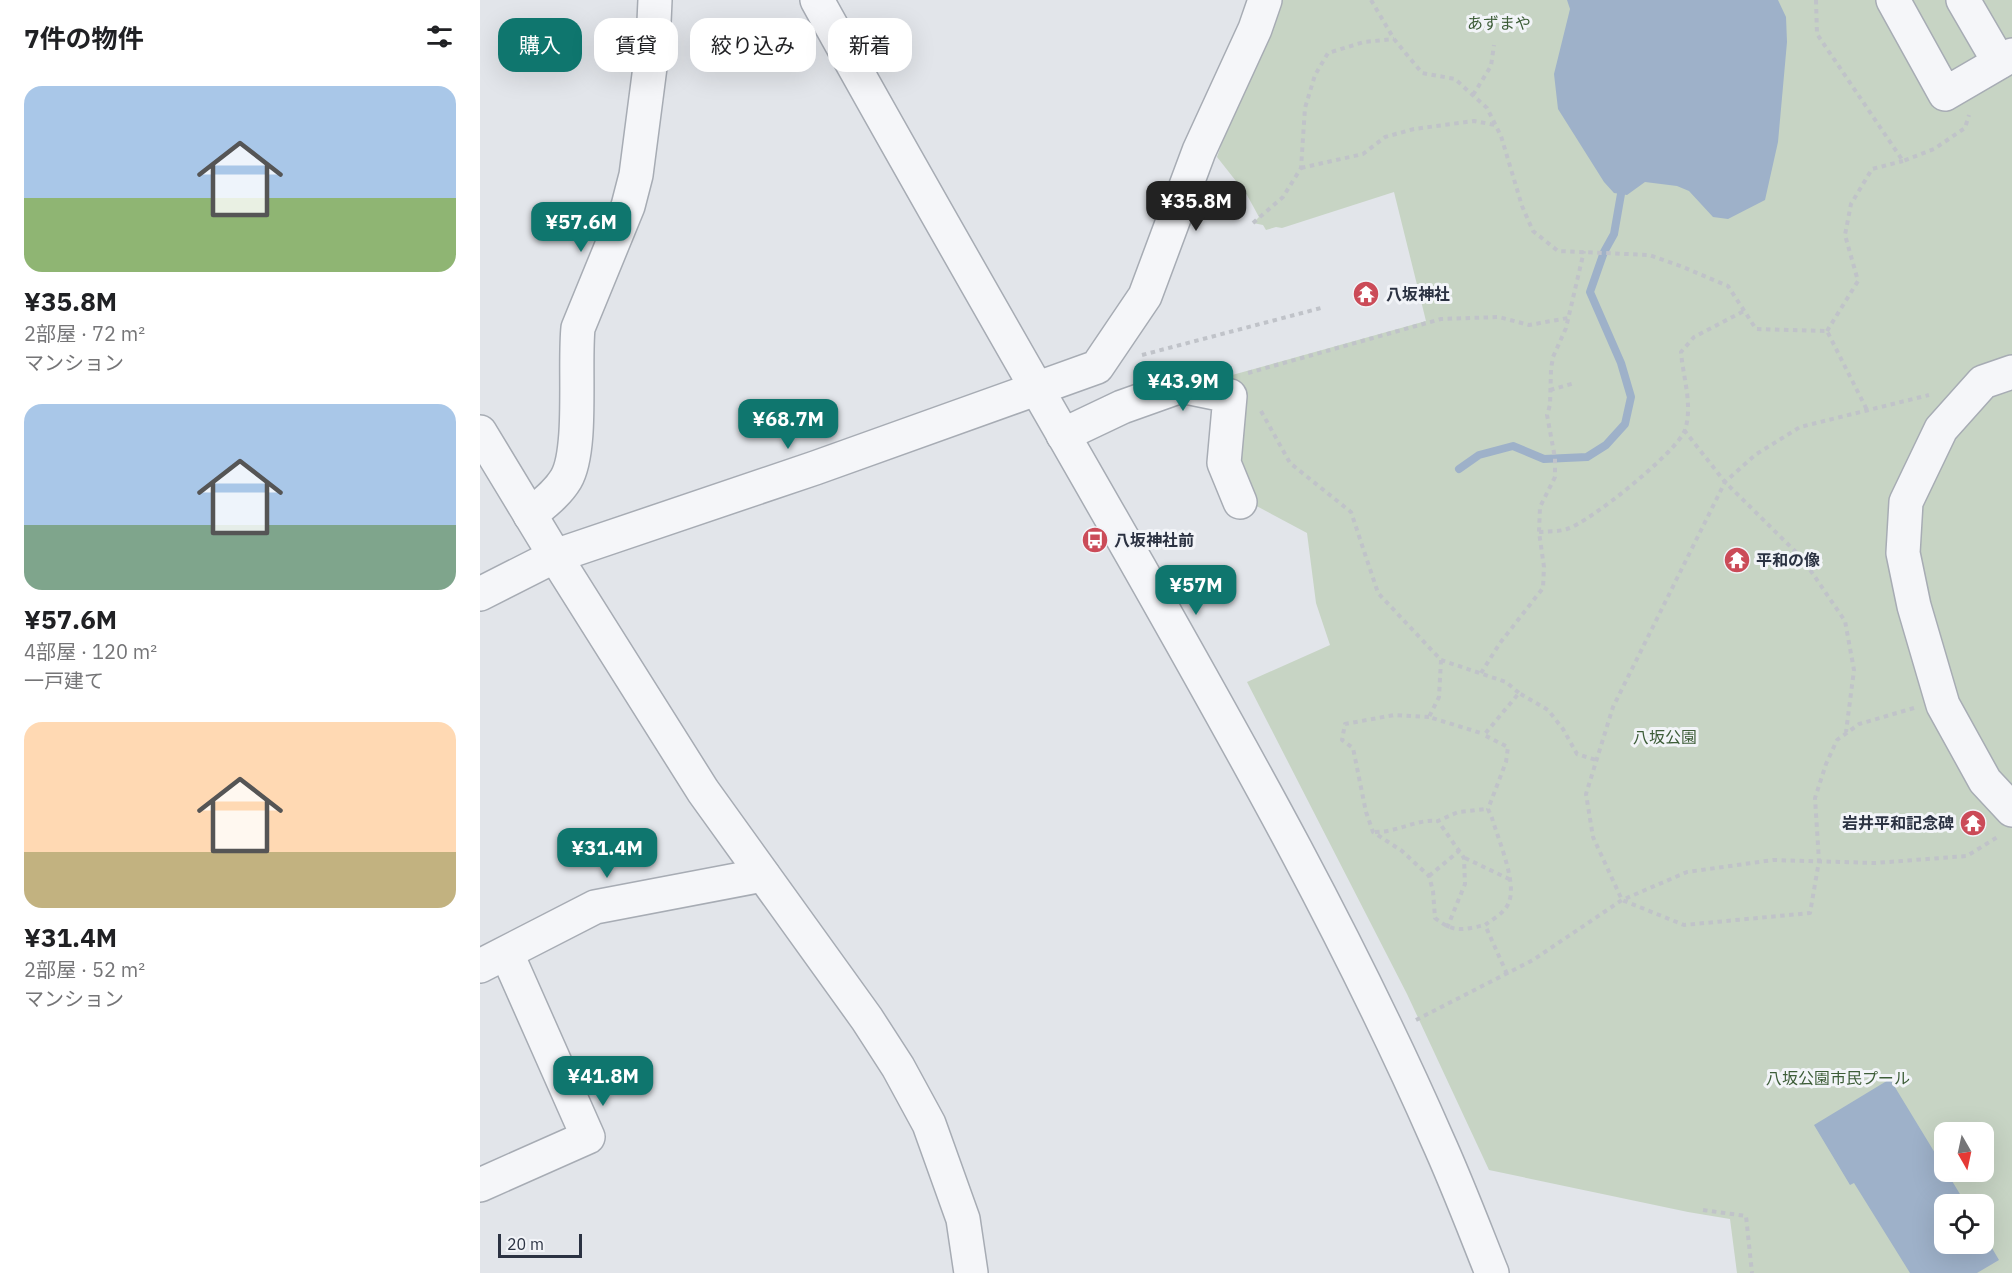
<!DOCTYPE html>
<html lang="ja">
<head>
<meta charset="utf-8">
<style>
  body { margin:0; font-family:"IBM Plex Sans","Noto Sans JP",sans-serif; background:#f6f6f6; color:#202124; height:100vh; display:flex; flex-direction:column; font-size:22px; white-space:nowrap }
  * { box-sizing:border-box; margin:0 }
  p { font-size:20px; color:#757577 }
  .icon { flex:none; width:33px; height:33px; fill:none; stroke:currentColor; stroke-width:2; stroke-linecap:round; stroke-linejoin:round }
  .map { position:relative; flex:1; overflow:hidden }
  .panel { display:flex; flex-direction:column; background:#fff; width:480px }
  .panel>* { flex:none }
  .hud { position:absolute; left:18px; top:18px; width:570px; height:54px; display:flex; gap:12px }
  .needle { width:39px; rotate:171deg }
  .fabs { position:absolute; left:1454px; top:1122px; display:grid; gap:12px }
  .fabs a { display:grid; place-items:center; width:60px; height:60px; border-radius:12px; background:#fff; box-shadow:0 6px 24px #0002; font-size:30px }
  .scale { position:absolute; left:18px; bottom:15px; width:84px; box-sizing:border-box; padding-left:6px; border:3px solid #2b3242; border-top:0; font-size:16px; line-height:21px; white-space:nowrap; color:#2b3242; -webkit-text-stroke:4px #f2f4f8; paint-order:stroke }
  .price { position:absolute; translate:-50% -51px; padding:0 14px; border-radius:12px; background:#0f766e; color:#fff; font-size:20px; line-height:39px; filter:drop-shadow(0 2px 3px #0008) }
  .price::after { content:''; position:absolute; left:50%; top:36px; width:18px; height:14px; margin-left:-9px; background:inherit; clip-path:polygon(0 0,100% 0,50% 100%) }
  .price.on { background:#222; color:#fff }
  ul { padding:0; list-style:none }
  li { display:grid; align-content:center; gap:12px; height:318px; padding:0 24px }
  li span { display:grid; place-items:center; height:186px; border-radius:18px; color:#555 }
  li>.icon { margin-inline-start:auto }
  span .icon { width:108px; height:108px; fill:#fffc; stroke-width:1 }
  li b { font-size:26px }
  h2 { display:flex; justify-content:space-between; align-items:center; height:72px; padding:0 24px; font-size:26px }
  .pill { padding:0 21px; border-radius:18px; background:#fff; box-shadow:0 6px 24px #0002; font-size:21px; line-height:54px }
  .pill.on { background:#0f766e; color:#fff }
  main { display:flex; flex:1; min-height:0 }
  .map>svg:first-child { display:block }
  .green { fill:#c7d4c4; fill-rule:evenodd }
  .water { fill:#9eb1c9 }
  .lines { fill:none; stroke-linecap:round; stroke-linejoin:round }
  .stream { stroke:#9eb1c9; stroke-width:8 }
  .minor-casing { stroke:#a7acb4; stroke-width:36 }
  .path { stroke:#c0c3c9; stroke-width:4; stroke-dasharray:4.5 4.5; stroke-linecap:butt }
  .minor { stroke:#f5f6f9; stroke-width:33 }
  .labels { text-anchor:middle; dominant-baseline:central; stroke-width:6; stroke-linejoin:round; paint-order:stroke }
  .park-label { font-size:16px; fill:#3d5d38; stroke:#f2f4f8 }
  .poi-label { font-size:16px; font-weight:bold; fill:#2b3242; stroke:#f2f4f8; text-anchor:start }
</style>
</head>
<body>
<main>
<section class="panel">
<h2>7件の物件<svg class="icon" aria-label="filters" viewBox="0 0 24 24"><path d="M4 7h16M4 17h16"/><circle cx="9" cy="7" r="2"/><circle cx="15" cy="17" r="2"/></svg></h2>
<ul>
<li><span style="background:linear-gradient(#a9c7e8 60%,#8fb573 0)"><svg class="icon" aria-label="home" viewBox="0 0 24 24"><path d="M3 11l9-7 9 7M6 9v11h12V9"/></svg></span><div><b>¥35.8M</b><p>2部屋 · 72 m²</p><p>マンション</p></div></li>
<li><span style="background:linear-gradient(#a9c7e8 65%,#7fa58c 0)"><svg class="icon" aria-label="home" viewBox="0 0 24 24"><path d="M3 11l9-7 9 7M6 9v11h12V9"/></svg></span><div><b>¥57.6M</b><p>4部屋 · 120 m²</p><p>一戸建て</p></div></li>
<li><span style="background:linear-gradient(#ffd9b3 70%,#c2b280 0)"><svg class="icon" aria-label="home" viewBox="0 0 24 24"><path d="M3 11l9-7 9 7M6 9v11h12V9"/></svg></span><div><b>¥31.4M</b><p>2部屋 · 52 m²</p><p>マンション</p></div></li>
</ul>
</section>
<div class="map">
<svg width="1532" height="1273" viewBox="0 0 1532 1273">
  <rect width="100%" height="100%" fill="#e2e5ea"/>
  <path class="green" d="M797,0H1532V1273H1257L1250,1219L1208,1212L1009,1170L927,994L767,682L850,645L836,603L827,533L771,503L752,467L745,377L946,321L914,192L802,228L796,227L786,230L783,225L773,223L779,217L767,195L737,157L759,94ZM1464,1132H1503V1172H1464ZM1464,1204H1503V1244H1464Z"/>
  <g class="water">
    <polygon points="1087,0 1298,0 1306,17 1307,42 1298,142 1285,200 1248,219 1233,217 1209,191 1197,186 1165,182 1147,195 1134,193 1124,182 1078,109 1074,74 1090,9"/>
    <polygon points="1410,1079 1486,1204 1464,1204 1464,1244 1503,1244 1503,1233 1519,1260 1497,1273 1430,1273 1374,1183 1370,1185 1334,1125"/>
  </g>
  <g class="lines">
    <polyline class="stream" points="979,469 999,455 1033,446 1064,459 1107,457 1126,445 1145,424 1151,397 1141,363 1110,292 1124,252 1134,234 1141,194"/>
    <defs>
      <g id="minor">
        <path d="M337,0C442,190 551,378 659,567C765,754 871,942 957,1139C977,1183 994,1228 1012,1273"/>
        <polyline points="1413,0 1465,94 1532,55"/>
        <polyline points="1483,0 1519,62"/>
        <polyline points="1532,372 1503,382 1461,429 1426,502 1423,553 1434,606 1463,705 1505,781 1532,810"/>
        <polyline points="0,432 75,556 223,791 387,1019 418,1067 449,1124 483,1219 491,1273"/>
        <polyline points="583,435 642,407 701,386 750,396 744,463 760,502"/>
        <path d="M50,515C63,504 77,494 86,479C103,450 94,366 98,328L148,206L156,175L173,44L175,0"/>
        <polyline points="0,594 75,556 335,468 617,367 665,296 719,151 775,29 785,0"/>
        <polyline points="0,966 115,907 283,875"/>
        <polyline points="0,1185 108,1137 27,954"/>
      </g>
    </defs>
    <use href="#minor" class="minor-casing"/>
    <g class="path">
      <polyline points="891,0 914,39 942,73 975,79 1007,108 1021,136 1042,206 1053,231 1078,251 1169,255 1203,267 1248,286 1276,329 1347,331 1387,410"/>
      <polyline points="1336,0 1337,34 1423,161 1454,149 1485,128 1489,115"/>
      <polyline points="993,95 1011,66 1014,45"/>
      <polyline points="821,168 883,154 905,137 934,129 994,121 1015,125"/>
      <polyline points="773,223 803,197 821,168 825,108 835,75 848,53 884,42 914,39"/>
      <polyline points="1347,331 1378,281 1365,235 1371,204 1392,169 1423,161"/>
      <polyline points="662,355 841,308"/>
      <polyline points="768,373 961,319 1019,317 1049,325 1088,318"/>
      <polyline points="1070,390 1095,383"/>
      <polyline points="781,411 810,463 871,512 898,593 961,660 1026,682 1039,693"/>
      <polyline points="1204,430 1245,482 1322,558 1365,621 1374,670 1366,732"/>
      <path d="M1059,532C1068,531 1078,532 1087,529C1110,522 1197,452 1205,430C1213,405 1203,377 1201,352L1214,337L1264,311"/>
      <polyline points="961,660 959,697 949,717 1004,734"/>
      <polyline points="1001,673 1020,643 1063,588 1064,567 1059,532 1060,507 1075,477 1075,458 1067,415 1070,405 1071,369 1073,357 1086,328 1104,251"/>
      <polyline points="1434,708 1379,724 1357,740 1346,764 1335,798 1339,861 1330,913 1204,925 1142,900 1113,837 1106,794 1133,707 1245,482 1275,455 1320,427 1449,395"/>
      <path d="M949,717L914,715L865,724L862,740L873,748L886,812L893,832L922,851L949,876L953,891L955,918C974,933 982,930 1005,925"/>
      <path d="M895,832C919,832 935,819 958,821"/>
      <polyline points="985,858 1029,879"/>
      <polyline points="949,876 979,851 980,852"/>
      <polyline points="967,928 985,884 984,858 958,821 978,812 1007,809"/>
      <path d="M1027,974L1005,925C1013,919 1025,913 1029,902C1037,882 1018,839 1012,818L1008,809L1026,762L1028,747L1004,735L1039,693L1068,710L1083,729L1097,754L1116,760"/>
      <polyline points="936,1020 1053,960 1142,900 1207,872 1293,860 1395,863 1487,856 1519,836"/>
      <polyline points="1223,1210 1266,1216 1272,1273"/>
    </g>
    <use href="#minor" class="minor"/>
  </g>
  <defs>
    <symbol id="temple-disc" viewBox="-11 -11 22 22"><circle r="9.5" fill="#cb4b58" stroke="#f2f4f8"/><path d="M0-6L5-2H3V0L6.5 2.5H4V6H1.5V3h-3V6H-4V2.5H-6.5L-3 0V-2H-5Z" fill="#fff"/></symbol>
    <symbol id="bus-disc" viewBox="-11 -11 22 22"><circle r="9.5" fill="#cb4b58" stroke="#f2f4f8"/><path d="M-5-6H5V4H4V6H2V4H-2V6H-4V4H-5ZM-3.5-4V0h7V-4ZM-3.5 1.2v1.5H-2V1.2ZM2 1.2v1.5H3.5V1.2Z" fill="#fff"/></symbol>
  </defs>
  <g fill-rule="evenodd">
    <use href="#temple-disc" x="871" y="279" width="30" height="30"/>
    <use href="#bus-disc" x="600" y="525" width="30" height="30"/>
    <use href="#temple-disc" x="1242" y="545" width="30" height="30"/>
    <use href="#temple-disc" x="1478" y="808" width="30" height="30"/>
  </g>
  <g class="labels">
    <g class="park-label">
      <text x="1019" y="23">あずまや</text>
      <text x="1185" y="737">八坂公園</text>
      <text x="1358" y="1078">八坂公園市民プール</text>
    </g>
    <g class="poi-label">
      <text x="906" y="294">八坂神社</text>
      <text x="634" y="540">八坂神社前</text>
      <text x="1276" y="560">平和の像</text>
      <text x="1474" y="823" text-anchor="end">岩井平和記念碑</text>
    </g>
  </g>
</svg>
<div class="fabs">
<a><svg class="needle" viewBox="-14 -14 28 28"><path d="M0-13l5 13h-10z" fill="#e53935"/><path d="M0 13l5-13h-10z" fill="#757577"/></svg></a>
<a><svg class="icon" aria-label="locate" viewBox="0 0 24 24"><circle cx="12" cy="12" r="6"/><path d="M12 2v4M12 18v4M2 12h4M18 12h4"/></svg></a>
</div>
<div class="scale">20 m</div>
<b class="price on" style="left:716px;top:232px">¥35.8M</b>
<b class="price" style="left:101px;top:253px">¥57.6M</b>
<b class="price" style="left:703px;top:412px">¥43.9M</b>
<b class="price" style="left:308px;top:450px">¥68.7M</b>
<b class="price" style="left:716px;top:616px">¥57M</b>
<b class="price" style="left:127px;top:879px">¥31.4M</b>
<b class="price" style="left:123px;top:1107px">¥41.8M</b>
<div class="hud">
<a class="pill on">購入</a>
<a class="pill">賃貸</a>
<a class="pill">絞り込み</a>
<a class="pill">新着</a>
</div>
</div>
</main>
</body>
</html>
